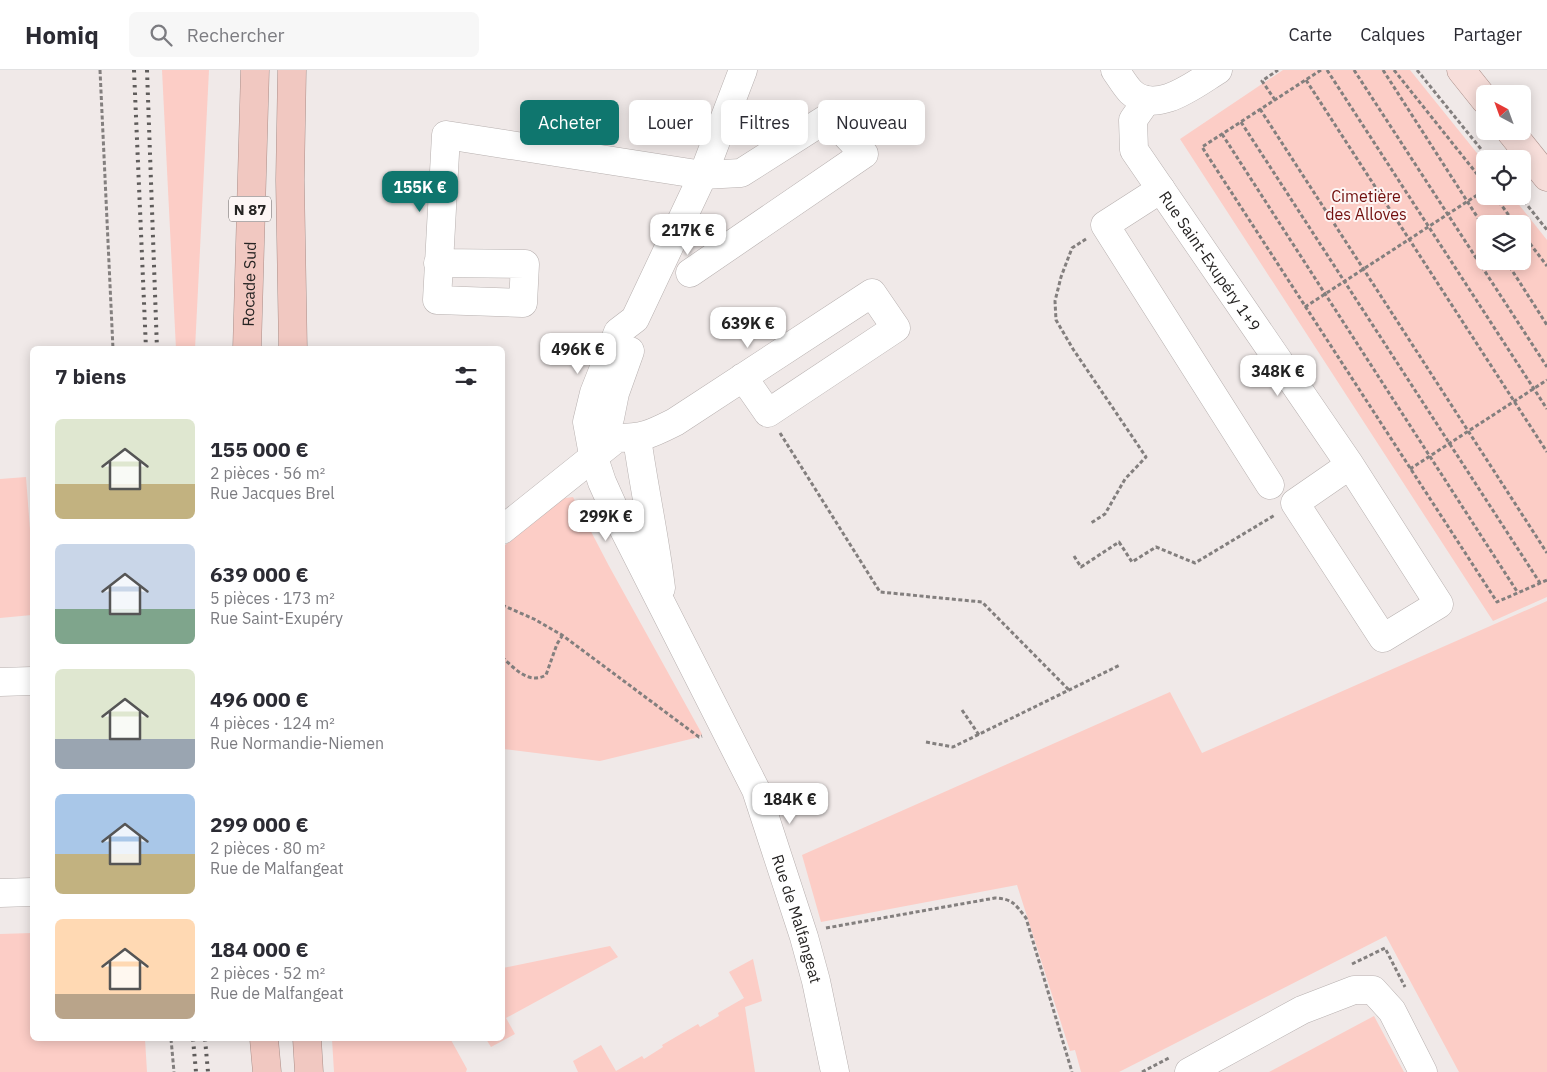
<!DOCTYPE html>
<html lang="fr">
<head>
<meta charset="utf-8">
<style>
  body { margin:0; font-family:"IBM Plex Sans",sans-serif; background:#f7f7f7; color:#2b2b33; height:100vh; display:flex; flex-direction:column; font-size:19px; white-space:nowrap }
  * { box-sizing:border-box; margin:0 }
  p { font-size:16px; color:#7c7c81 }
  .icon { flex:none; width:28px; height:28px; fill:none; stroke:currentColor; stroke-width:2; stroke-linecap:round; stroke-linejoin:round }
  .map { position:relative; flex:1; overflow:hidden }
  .sheet { position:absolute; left:30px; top:276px; width:475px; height:695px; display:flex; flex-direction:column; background:#fff; border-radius:8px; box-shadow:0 2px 12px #0003 }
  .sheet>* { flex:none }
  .hud { position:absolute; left:520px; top:30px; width:475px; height:45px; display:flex; gap:10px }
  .needle { width:32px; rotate:319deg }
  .tools { position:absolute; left:1476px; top:15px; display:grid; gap:10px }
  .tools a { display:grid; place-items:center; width:55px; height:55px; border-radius:8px; background:#fff; box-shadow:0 2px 12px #0003; font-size:25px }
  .price { position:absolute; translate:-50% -42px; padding:0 11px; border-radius:10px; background:#fff; color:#222; font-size:16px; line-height:32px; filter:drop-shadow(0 1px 2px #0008) }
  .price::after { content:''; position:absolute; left:50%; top:30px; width:15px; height:11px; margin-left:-8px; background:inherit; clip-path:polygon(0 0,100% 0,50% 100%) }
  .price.active { background:#0f766e; color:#fff }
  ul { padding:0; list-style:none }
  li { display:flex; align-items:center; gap:15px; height:125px; padding:0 25px }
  li span { display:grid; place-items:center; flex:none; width:140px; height:100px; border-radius:8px; color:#555 }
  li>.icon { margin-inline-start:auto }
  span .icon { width:60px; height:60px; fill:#fffc; stroke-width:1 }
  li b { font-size:21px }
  h2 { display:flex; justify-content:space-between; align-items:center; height:60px; padding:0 25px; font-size:21px }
  .tag { padding:0 18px; border-radius:8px; background:#fff; box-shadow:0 2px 12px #0003; font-size:18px; line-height:45px }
  .tag.active { background:#0f766e; color:#fff }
  header { display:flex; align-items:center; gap:30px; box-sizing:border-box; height:70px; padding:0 25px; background:#fff; border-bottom:1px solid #e1e1e2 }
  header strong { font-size:24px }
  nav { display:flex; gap:28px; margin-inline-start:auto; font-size:18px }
  .search { width:350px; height:45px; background:#f7f7f7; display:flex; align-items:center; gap:12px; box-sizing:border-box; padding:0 18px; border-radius:8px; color:#7c7c81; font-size:19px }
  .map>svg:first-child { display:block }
  .green { fill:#fccdc6; fill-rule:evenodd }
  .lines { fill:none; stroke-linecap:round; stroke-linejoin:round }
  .minor-casing { stroke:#b7b0af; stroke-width:29 }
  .major-casing { stroke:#aa8f8a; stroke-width:29 }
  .highway-casing { stroke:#aa8f8a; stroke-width:29 }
  .path { stroke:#837f7e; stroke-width:3; stroke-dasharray:4 2.5; stroke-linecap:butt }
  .minor { stroke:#fff; stroke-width:28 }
  .major { stroke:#f7deda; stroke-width:28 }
  .highway { stroke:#f1c8c1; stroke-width:28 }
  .rail { stroke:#5f5c5b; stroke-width:4; stroke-dasharray:2.5 5; stroke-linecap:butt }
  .labels { text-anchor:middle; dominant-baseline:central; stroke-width:4; stroke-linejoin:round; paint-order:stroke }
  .shield { fill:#fdf6f5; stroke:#666362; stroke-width:1 }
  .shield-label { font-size:15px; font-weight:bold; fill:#262423 }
  .park-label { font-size:16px; fill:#710e0c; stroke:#fdf6f5 }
  .street-label { font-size:16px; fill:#262423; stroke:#fdf6f5 }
</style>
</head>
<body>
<header>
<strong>Homiq</strong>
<div class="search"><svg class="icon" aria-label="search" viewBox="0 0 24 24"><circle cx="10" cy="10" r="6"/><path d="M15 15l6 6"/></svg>Rechercher</div>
<nav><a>Carte</a><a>Calques</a><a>Partager</a></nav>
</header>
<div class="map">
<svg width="1547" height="1002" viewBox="0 0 1547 1002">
  <rect width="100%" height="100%" fill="#f0e9e8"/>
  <g class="green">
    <polygon points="162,0 209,0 195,279 176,279"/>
    <path d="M1283,0H1410L1485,93V126H1512L1547,170V527L1493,551L1180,69ZM1485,154H1522V191H1485Z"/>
    <polygon points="26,407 32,486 32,545 0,548 0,409"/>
    <polygon points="573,427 609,496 702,664 699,667 600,691 503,679 503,477 559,429"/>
    <polygon points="1547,531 1547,1002 1459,1002 1386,866 1119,1002 1081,1002 1075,980 1070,981 1017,815 821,852 802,785 1170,622 1202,683"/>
    <polygon points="32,863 32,969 145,969 147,1002 0,1002 0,864"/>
    <polygon points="610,876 618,887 506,948 515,964 491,977 486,969 502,969 503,898"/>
    <polygon points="753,889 762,931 745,937 755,1002 578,1002 573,991 601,975 616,1001 642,986 644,989 663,977 662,975 698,954 700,957 719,946 718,943 744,928 729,902"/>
    <polygon points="1374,946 1404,1002 1269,1002"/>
    <polygon points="332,969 453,969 451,970 467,999 466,1002 334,1002"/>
  </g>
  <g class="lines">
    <defs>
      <g id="minor">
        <path id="s1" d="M743,0L703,105L635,249L618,262L594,323L587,352L593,385L602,412L620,452L756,720L804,867L816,911L835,1002"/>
        <path d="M1115,0C1120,7 1125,16 1131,22C1156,46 1195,14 1218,0"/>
        <path id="s2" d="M1147,30L1133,50L1134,80L1350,395L1439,534L1383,568L1295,433L1350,395"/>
        <polyline points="1161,119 1105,155 1270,415"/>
        <polyline points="438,193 525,194 523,233 437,230 446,65 703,105 741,103 829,47 864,84 690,203"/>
        <path d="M637,368C644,418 655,468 661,518"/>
        <polyline points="594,384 610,348 615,323 630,281"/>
        <path d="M502,460L617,368C644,368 651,364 675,352L872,223L896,258L768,343L743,307"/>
        <polyline points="0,612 32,611"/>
        <polyline points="0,823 32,822"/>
        <polyline points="1189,1002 1302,940 1354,920 1373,920 1392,941 1423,1002"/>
      </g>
      <g id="major">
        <polyline points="1461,0 1485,30"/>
        <polyline points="1510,61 1547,107"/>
      </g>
      <g id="highway">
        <polyline points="292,0 290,110 293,279"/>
        <path id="s3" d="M247,279L255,0"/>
        <polyline points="264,969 267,1002"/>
        <polyline points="307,969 309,1002"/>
      </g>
    </defs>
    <use href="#minor" class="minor-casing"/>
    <use href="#major" class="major-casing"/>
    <use href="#highway" class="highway-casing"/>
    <g class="path">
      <polyline points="100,0 113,279"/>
      <polyline points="1321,0 1202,77 1497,532 1547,510"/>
      <polyline points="1327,0 1547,339"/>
      <polyline points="1354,0 1547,297"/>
      <polyline points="1383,0 1485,159"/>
      <polyline points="1394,0 1485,114"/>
      <polyline points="1417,0 1489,89"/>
      <polyline points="1306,10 1547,382"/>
      <polyline points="1275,30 1262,11 1278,0"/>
      <polyline points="1260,39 1547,483"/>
      <polyline points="1241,52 1540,513"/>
      <polyline points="1222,64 1518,523"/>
      <polyline points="1495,126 1515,154"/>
      <polyline points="1520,126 1547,160"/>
      <polyline points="1522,163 1547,196"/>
      <polyline points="1086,169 1072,178 1061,207 1055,231 1056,250 1073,279 1146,387 1125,409 1105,444 1091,453"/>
      <polyline points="1506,191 1547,255"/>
      <polyline points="1305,237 1485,120"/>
      <polyline points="780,363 880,522 982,532 1069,620"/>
      <polyline points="1410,399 1547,310"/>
      <polyline points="1074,486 1081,497 1119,472 1132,492 1156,477 1195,493 1275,445"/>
      <polyline points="502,535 534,549 562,565 699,667 702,666"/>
      <path d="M502,587C514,598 529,615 546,605L557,574L562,566"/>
      <polyline points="962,640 979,665"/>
      <polyline points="926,672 953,677 1120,595"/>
      <path d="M826,858L995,828C1013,829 1015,834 1026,848L1072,1002"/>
      <polyline points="1352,894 1385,878 1405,917"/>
      <polyline points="171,969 174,1002"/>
      <polyline points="1142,1002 1169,988"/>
    </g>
    <use href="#minor" class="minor"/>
    <use href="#major" class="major"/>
    <use href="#highway" class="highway"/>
    <g class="rail">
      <polyline points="134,0 146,279"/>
      <polyline points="147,0 157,279"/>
      <polyline points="193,969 196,1002"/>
      <polyline points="205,969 208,1002"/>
    </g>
  </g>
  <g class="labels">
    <rect class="shield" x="229" y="126.5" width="42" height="25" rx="4"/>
    <g class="shield-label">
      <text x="250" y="139">N 87</text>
    </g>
    <g class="park-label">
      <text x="1366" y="126">Cimetière<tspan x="1366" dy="18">des Alloves</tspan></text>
    </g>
    <g class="street-label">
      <text stroke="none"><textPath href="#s2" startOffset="189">Rue Saint-Exupéry 1+9</textPath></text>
      <text stroke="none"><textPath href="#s3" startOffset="65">Rocade Sud</textPath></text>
      <text stroke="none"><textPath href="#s1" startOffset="930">Rue de Malfangeat</textPath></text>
    </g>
  </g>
</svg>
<div class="tools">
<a><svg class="needle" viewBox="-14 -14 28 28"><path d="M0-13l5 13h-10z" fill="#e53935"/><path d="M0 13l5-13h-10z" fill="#7c7c81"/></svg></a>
<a><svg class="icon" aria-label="locate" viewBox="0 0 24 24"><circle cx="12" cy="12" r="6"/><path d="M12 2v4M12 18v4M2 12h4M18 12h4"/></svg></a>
<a><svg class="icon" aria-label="layers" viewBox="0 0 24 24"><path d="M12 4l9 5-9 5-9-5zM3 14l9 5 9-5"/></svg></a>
</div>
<b class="price active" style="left:420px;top:143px">155K €</b>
<b class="price" style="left:688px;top:186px">217K €</b>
<b class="price" style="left:748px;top:279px">639K €</b>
<b class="price" style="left:578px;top:305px">496K €</b>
<b class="price" style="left:1278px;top:327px">348K €</b>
<b class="price" style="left:606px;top:472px">299K €</b>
<b class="price" style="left:790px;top:755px">184K €</b>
<div class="hud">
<a class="tag active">Acheter</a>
<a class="tag">Louer</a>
<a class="tag">Filtres</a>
<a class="tag">Nouveau</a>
</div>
<section class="sheet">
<h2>7 biens<svg class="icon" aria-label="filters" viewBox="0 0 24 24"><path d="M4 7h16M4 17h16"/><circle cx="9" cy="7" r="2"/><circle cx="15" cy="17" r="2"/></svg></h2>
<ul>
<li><span style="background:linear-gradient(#dfe7d0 65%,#c2b280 0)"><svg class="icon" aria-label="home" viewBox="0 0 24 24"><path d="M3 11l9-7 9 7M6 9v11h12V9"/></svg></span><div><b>155 000 €</b><p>2 pièces · 56 m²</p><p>Rue Jacques Brel</p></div></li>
<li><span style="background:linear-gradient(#c9d6e8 65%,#7fa58c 0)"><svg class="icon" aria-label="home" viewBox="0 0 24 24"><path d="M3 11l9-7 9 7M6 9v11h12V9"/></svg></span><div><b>639 000 €</b><p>5 pièces · 173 m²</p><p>Rue Saint-Exupéry</p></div></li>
<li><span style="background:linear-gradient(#dfe7d0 70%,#9aa5b1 0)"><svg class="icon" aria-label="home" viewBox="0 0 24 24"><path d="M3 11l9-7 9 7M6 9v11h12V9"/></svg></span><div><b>496 000 €</b><p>4 pièces · 124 m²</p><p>Rue Normandie-Niemen</p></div></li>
<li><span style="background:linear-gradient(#a9c7e8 60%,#c2b280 0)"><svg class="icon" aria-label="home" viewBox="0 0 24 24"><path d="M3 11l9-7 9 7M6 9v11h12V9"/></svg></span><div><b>299 000 €</b><p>2 pièces · 80 m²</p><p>Rue de Malfangeat</p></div></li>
<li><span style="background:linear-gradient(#ffd9b3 75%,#b9a48a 0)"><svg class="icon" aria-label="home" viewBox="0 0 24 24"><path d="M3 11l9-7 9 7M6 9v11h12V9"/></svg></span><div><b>184 000 €</b><p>2 pièces · 52 m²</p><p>Rue de Malfangeat</p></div></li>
</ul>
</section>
</div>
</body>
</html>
